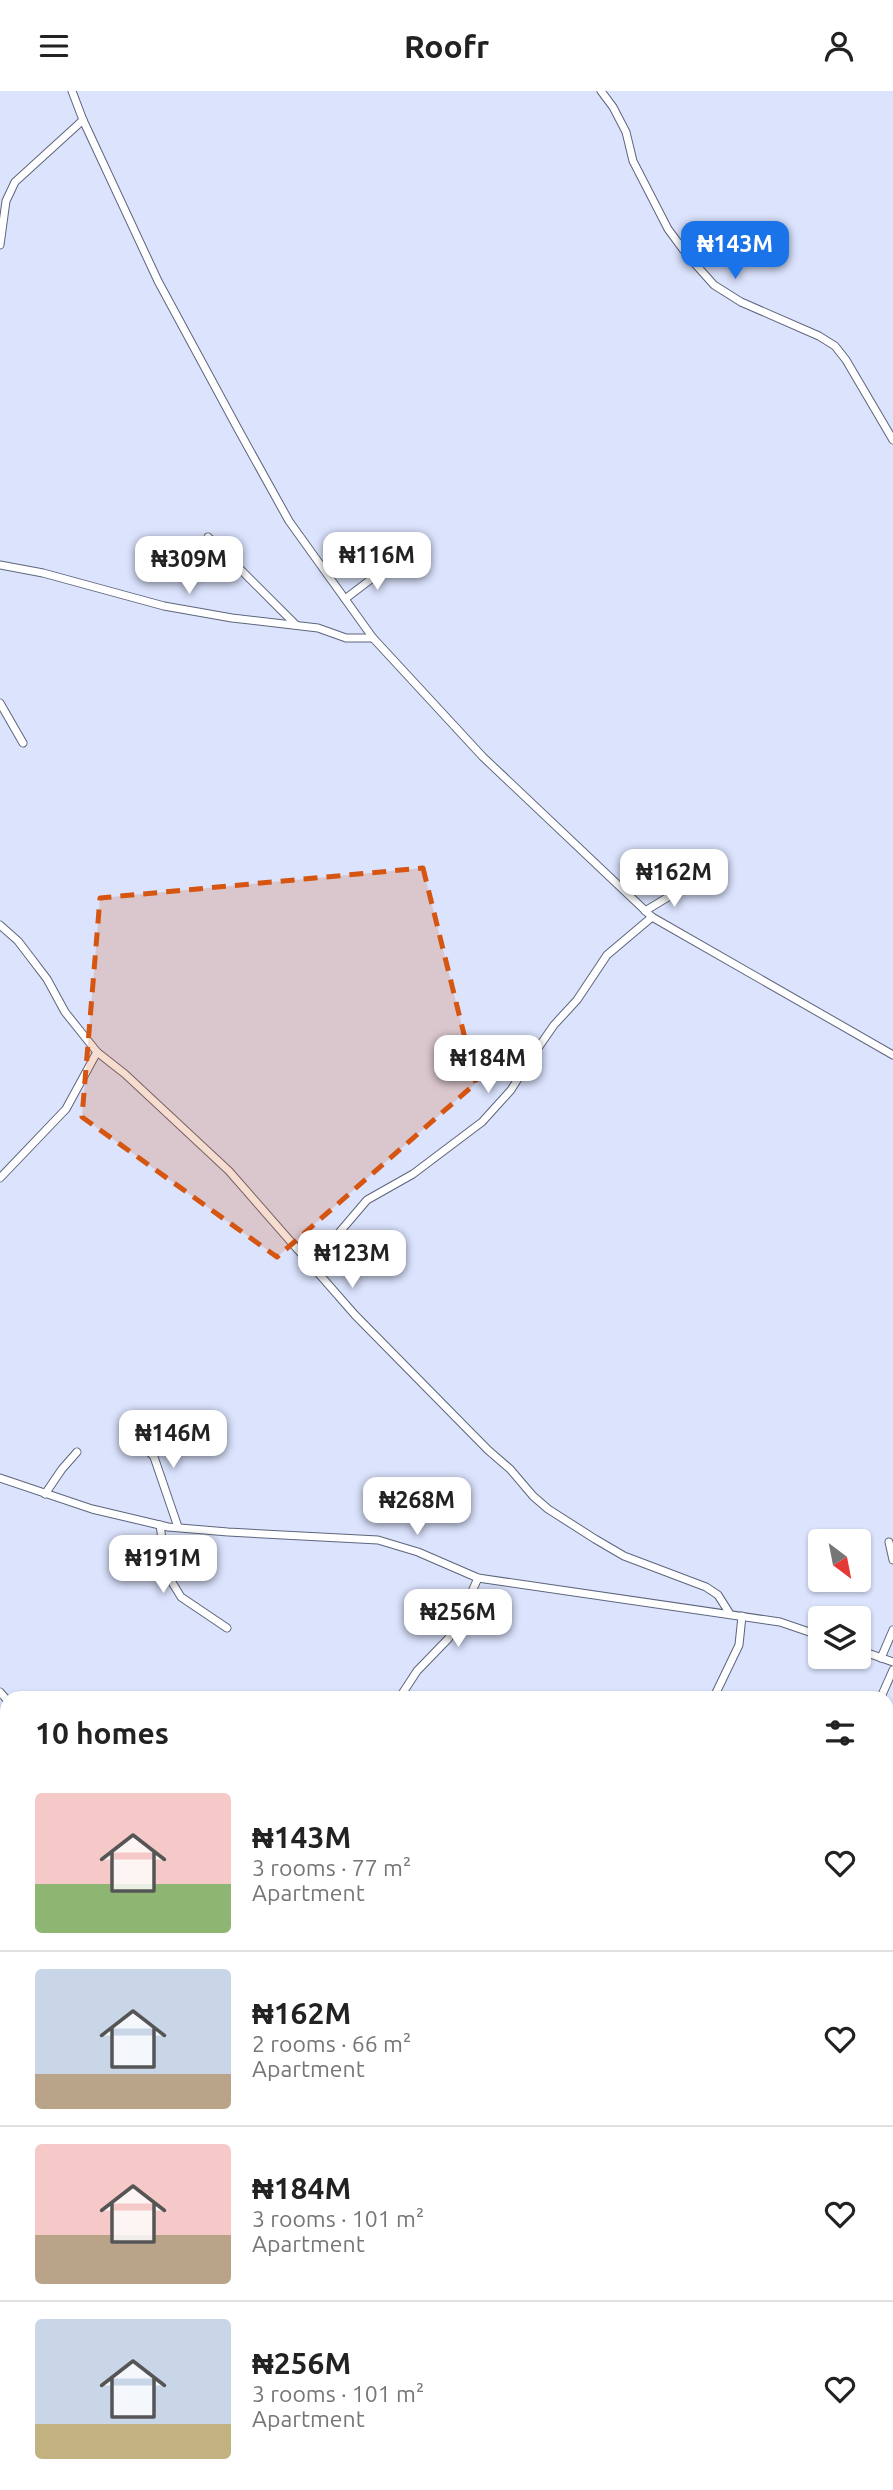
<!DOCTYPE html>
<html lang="en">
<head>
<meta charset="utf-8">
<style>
  body { margin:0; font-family:Ubuntu,sans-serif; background:#f6f6f6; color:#222; height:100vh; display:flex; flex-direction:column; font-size:26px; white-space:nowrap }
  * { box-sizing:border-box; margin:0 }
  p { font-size:23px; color:#767676 }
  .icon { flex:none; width:38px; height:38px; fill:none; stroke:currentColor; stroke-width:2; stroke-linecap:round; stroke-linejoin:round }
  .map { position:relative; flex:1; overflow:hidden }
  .side { position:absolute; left:0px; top:1600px; width:894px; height:800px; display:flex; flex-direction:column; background:#fff; border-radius:21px 21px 0 0; box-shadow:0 2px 5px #0004 }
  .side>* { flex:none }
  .needle { width:46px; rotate:148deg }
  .controls { position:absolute; left:808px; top:1438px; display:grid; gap:14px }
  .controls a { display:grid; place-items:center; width:63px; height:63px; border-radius:7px; background:#fff; box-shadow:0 2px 5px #0004; font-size:35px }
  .price { position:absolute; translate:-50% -60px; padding:0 16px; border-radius:14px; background:#fff; color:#222; font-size:23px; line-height:46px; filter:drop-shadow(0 2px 4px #0008) }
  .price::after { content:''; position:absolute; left:50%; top:42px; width:21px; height:16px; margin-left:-10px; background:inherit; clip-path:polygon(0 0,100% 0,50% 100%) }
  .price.selected { background:#1a73e8; color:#fff }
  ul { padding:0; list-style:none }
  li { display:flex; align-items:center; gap:21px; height:175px; padding:0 35px }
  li+li { border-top:2px solid #e0e0e0 }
  li span { display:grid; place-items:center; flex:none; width:196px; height:140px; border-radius:7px; color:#555 }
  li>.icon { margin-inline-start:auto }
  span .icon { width:84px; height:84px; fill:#fffc; stroke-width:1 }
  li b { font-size:30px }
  h2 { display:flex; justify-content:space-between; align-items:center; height:84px; padding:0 35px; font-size:30px }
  header { display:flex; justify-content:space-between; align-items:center; height:91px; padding:0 35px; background:#fff; font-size:32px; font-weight:600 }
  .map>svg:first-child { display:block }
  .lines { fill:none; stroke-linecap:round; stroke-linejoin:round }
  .street-casing { stroke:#5e657c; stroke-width:9 }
  .street { stroke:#fff; stroke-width:7 }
  .marked { fill:#d65511; fill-opacity:0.2; stroke:#d65511; stroke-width:5; stroke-dasharray:14 9; stroke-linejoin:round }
</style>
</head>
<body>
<header><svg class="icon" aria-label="menu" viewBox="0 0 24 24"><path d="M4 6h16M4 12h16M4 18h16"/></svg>Roofr<svg class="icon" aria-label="person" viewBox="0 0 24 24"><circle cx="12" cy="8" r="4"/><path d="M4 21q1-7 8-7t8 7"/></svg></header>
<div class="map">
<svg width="893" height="2399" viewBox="0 0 893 2399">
  <rect width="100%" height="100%" fill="#dbe3fd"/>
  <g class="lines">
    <defs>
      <g id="street">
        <polyline points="72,0 83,29 158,190 238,338 289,430 373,547 483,666 652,826 893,964"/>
        <polyline points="601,0 613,16 626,41 633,70 668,138 688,165 714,194 741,211 819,245 835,255 846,269 893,349"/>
        <polyline points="0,154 6,110 15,91 83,29"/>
        <polyline points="208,446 296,534"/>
        <polyline points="0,474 43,482 164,515 232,527 318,537 346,547 373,547"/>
        <polyline points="345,508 391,473"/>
        <polyline points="0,612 23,652"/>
        <polyline points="645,820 688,794"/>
        <polyline points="0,834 18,850 31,867 47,888 65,921 97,961 125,983 229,1080 355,1224 488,1359 510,1378 533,1405 548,1418 595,1448 624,1465 706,1496 718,1504 730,1523"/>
        <polyline points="0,1087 66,1018 97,961"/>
        <polyline points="309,1171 326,1157 367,1109 413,1083 482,1031 511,999 529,970 554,934 577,909 607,864 652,826"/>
        <polyline points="133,1343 154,1366 178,1436"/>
        <polyline points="0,1387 92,1418 168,1436 228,1441 378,1449 418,1461 478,1487 780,1531 821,1545"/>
        <polyline points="45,1403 62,1378 77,1361"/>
        <polyline points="160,1434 167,1483 181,1506 227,1537"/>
        <polyline points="889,1451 893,1469"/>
        <polyline points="859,1559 893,1571"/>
        <polyline points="881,1567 893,1539"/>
        <polyline points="0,1601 7,1609"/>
        <polyline points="400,1606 417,1580 448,1548 457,1534 478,1487"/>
        <polyline points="714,1606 739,1554 742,1525"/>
        <polyline points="881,1606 893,1579"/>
        <polyline points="887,1799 893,1798"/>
        <polyline points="0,1932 7,1934"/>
        <polyline points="887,2023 893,2023"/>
        <polyline points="887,2156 893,2152"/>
        <polyline points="0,2237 7,2231"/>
        <polyline points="887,2316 893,2322"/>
        <polyline points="600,2392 606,2399"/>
        <polyline points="0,2397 2,2399"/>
        <polyline points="264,2399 268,2392"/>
        <polyline points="673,2399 676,2392"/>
      </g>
    </defs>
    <use href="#street" class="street-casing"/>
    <use href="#street" class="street"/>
  </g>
  <path class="marked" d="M423,777L476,992L277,1166L82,1026L100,807Z"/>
</svg>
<div class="controls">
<a><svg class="needle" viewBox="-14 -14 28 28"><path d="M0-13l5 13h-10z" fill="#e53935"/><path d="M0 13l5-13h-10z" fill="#767676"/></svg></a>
<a><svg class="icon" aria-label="layers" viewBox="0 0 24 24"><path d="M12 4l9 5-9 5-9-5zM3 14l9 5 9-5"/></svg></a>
</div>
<b class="price selected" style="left:735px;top:190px">₦143M</b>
<b class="price" style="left:377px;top:501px">₦116M</b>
<b class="price" style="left:189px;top:505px">₦309M</b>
<b class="price" style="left:674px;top:818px">₦162M</b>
<b class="price" style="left:488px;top:1004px">₦184M</b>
<b class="price" style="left:352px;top:1199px">₦123M</b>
<b class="price" style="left:173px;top:1379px">₦146M</b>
<b class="price" style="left:417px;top:1446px">₦268M</b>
<b class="price" style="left:163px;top:1504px">₦191M</b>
<b class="price" style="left:458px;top:1558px">₦256M</b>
<section class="side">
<h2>10 homes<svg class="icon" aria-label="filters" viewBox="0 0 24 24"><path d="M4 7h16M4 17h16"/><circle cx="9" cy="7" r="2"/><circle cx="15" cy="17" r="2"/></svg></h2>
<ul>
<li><span style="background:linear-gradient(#f6c9c9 65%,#8fb573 0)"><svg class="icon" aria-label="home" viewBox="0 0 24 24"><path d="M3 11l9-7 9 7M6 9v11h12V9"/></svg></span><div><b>₦143M</b><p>3 rooms · 77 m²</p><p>Apartment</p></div><svg class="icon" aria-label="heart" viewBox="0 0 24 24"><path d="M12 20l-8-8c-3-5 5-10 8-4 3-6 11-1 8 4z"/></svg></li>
<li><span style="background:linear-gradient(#c9d6e8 75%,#b9a48a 0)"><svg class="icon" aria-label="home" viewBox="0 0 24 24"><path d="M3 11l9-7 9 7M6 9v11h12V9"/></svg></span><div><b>₦162M</b><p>2 rooms · 66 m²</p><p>Apartment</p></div><svg class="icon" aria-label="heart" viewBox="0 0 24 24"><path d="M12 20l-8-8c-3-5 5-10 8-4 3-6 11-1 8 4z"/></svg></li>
<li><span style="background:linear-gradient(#f6c9c9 65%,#b9a48a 0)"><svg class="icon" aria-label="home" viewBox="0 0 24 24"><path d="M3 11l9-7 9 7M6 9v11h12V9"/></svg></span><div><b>₦184M</b><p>3 rooms · 101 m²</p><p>Apartment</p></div><svg class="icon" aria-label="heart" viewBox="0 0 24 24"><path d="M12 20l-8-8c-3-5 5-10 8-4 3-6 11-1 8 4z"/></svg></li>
<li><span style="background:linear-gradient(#c9d6e8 75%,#c2b280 0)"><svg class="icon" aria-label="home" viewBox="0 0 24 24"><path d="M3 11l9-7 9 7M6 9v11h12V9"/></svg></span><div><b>₦256M</b><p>3 rooms · 101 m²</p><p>Apartment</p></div><svg class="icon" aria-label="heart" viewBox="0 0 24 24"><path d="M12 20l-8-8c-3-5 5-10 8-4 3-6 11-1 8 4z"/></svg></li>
</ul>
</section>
</div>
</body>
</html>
